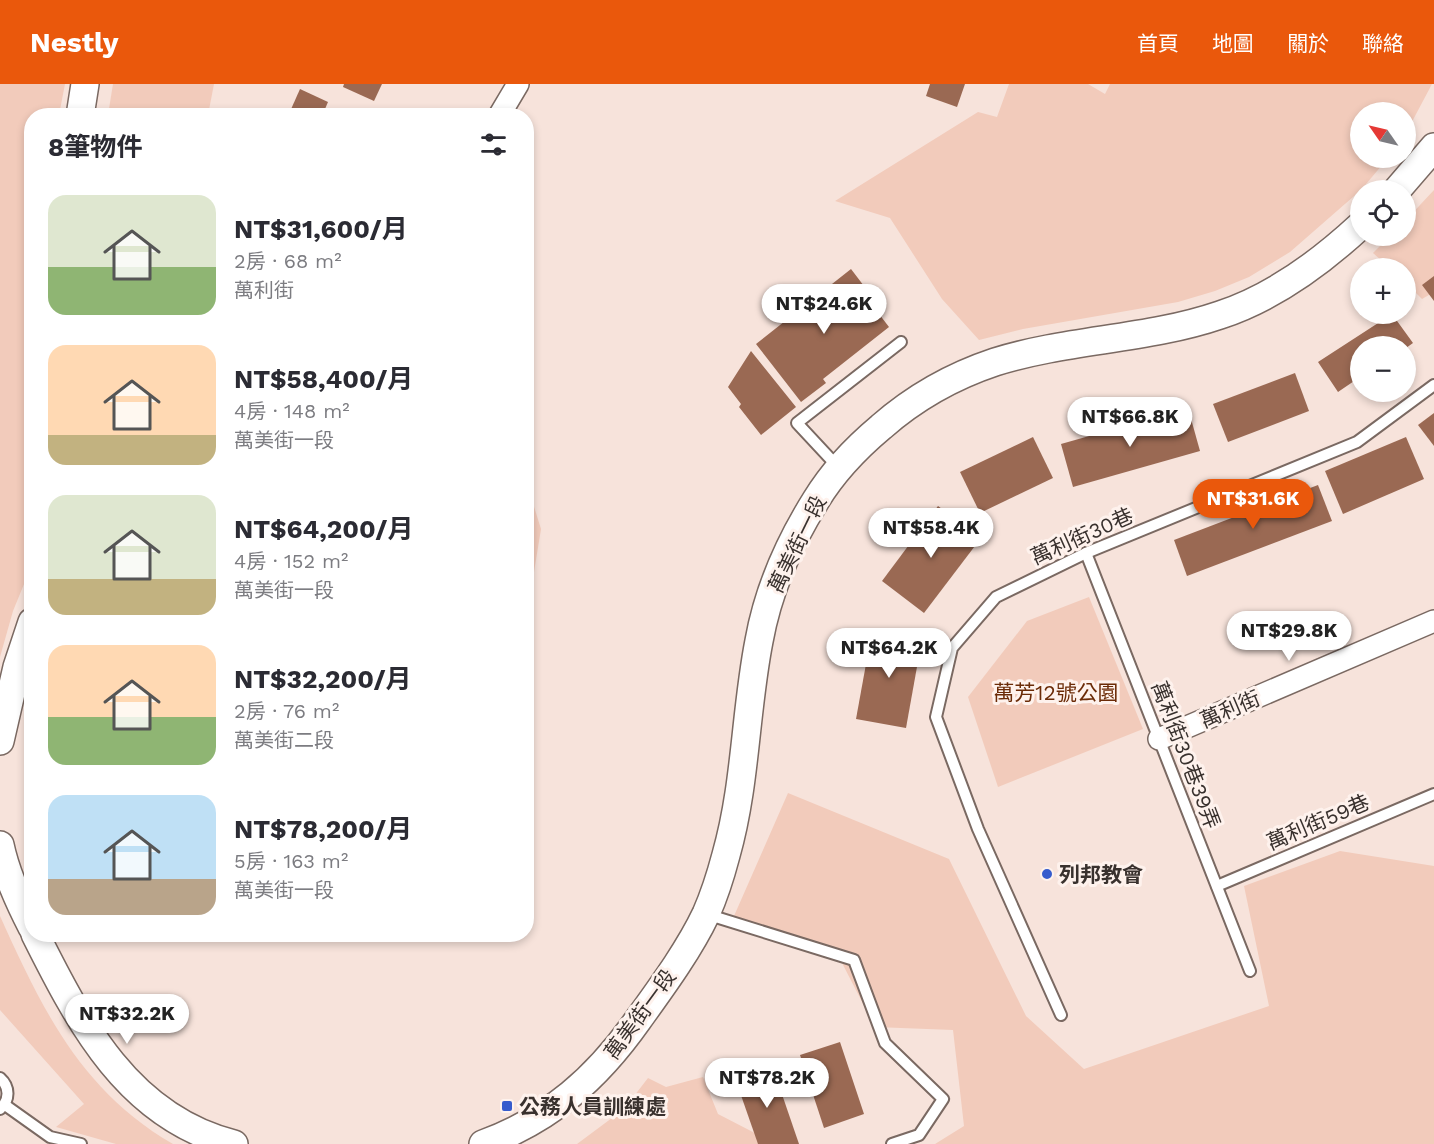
<!DOCTYPE html>
<html lang="zh-TW">
<head>
<meta charset="utf-8">
<style>
  body { margin:0; font-family:"Work Sans","Noto Sans TC",sans-serif; background:#f2f2f3; color:#2b2b33; height:100vh; display:flex; flex-direction:column; font-size:22px; white-space:nowrap }
  * { box-sizing:border-box; margin:0 }
  p { font-size:20px; color:#7c7c81 }
  .icon { flex:none; width:33px; height:33px; fill:none; stroke:currentColor; stroke-width:2; stroke-linecap:round; stroke-linejoin:round }
  .map { position:relative; flex:1; overflow:hidden }
  .side { position:absolute; left:24px; top:24px; width:510px; height:834px; display:flex; flex-direction:column; background:#fff; border-radius:24px; box-shadow:0 3px 9px #0003 }
  .side>* { flex:none }
  .needle { width:39px; rotate:304deg }
  .tools { position:absolute; left:1350px; top:18px; display:grid; gap:12px }
  .tools a { display:grid; place-items:center; width:66px; height:66px; border-radius:50%; background:#fff; box-shadow:0 3px 9px #0003; font-size:30px }
  .price { position:absolute; translate:-50% -51px; padding:0 14px; border-radius:21px; background:#fff; color:#222; font-size:20px; line-height:39px; filter:drop-shadow(0 2px 3px #0008) }
  .price::after { content:''; position:absolute; left:50%; top:36px; width:18px; height:14px; margin-left:-9px; background:inherit; clip-path:polygon(0 0,100% 0,50% 100%) }
  .price.current { background:#ea580c; color:#fff }
  ul { padding:0; list-style:none }
  li { display:flex; align-items:center; gap:18px; height:150px; padding:0 24px }
  li span { display:grid; place-items:center; flex:none; width:168px; height:120px; border-radius:18px; color:#555 }
  li>.icon { margin-inline-start:auto }
  span .icon { width:72px; height:72px; fill:#fffc; stroke-width:1 }
  li b { font-size:26px }
  h2 { display:flex; justify-content:space-between; align-items:center; height:72px; padding:0 24px; font-size:26px }
  header { display:flex; align-items:center; gap:36px; box-sizing:border-box; height:84px; padding:0 30px; background:#ea580c; color:#fff }
  header strong { font-size:28px }
  nav { display:flex; gap:33px; margin-inline-start:auto; font-size:21px }
  .map>svg:first-child { display:block }
  .green { fill:#f2cbbb }
  .building { fill:#9a6953 }
  .lines { fill:none; stroke-linecap:round; stroke-linejoin:round }
  .service-casing { stroke:#7a6962; stroke-width:14 }
  .minor-casing { stroke:#7a6962; stroke-width:24 }
  .tertiary-casing { stroke:#7a6962; stroke-width:30 }
  .service { stroke:#fff; stroke-width:10 }
  .minor { stroke:#fff; stroke-width:21 }
  .tertiary { stroke:#fff; stroke-width:27 }
  .poi-dot { fill:#365ccd; stroke:#fef2ed; stroke-width:2 }
  .labels { text-anchor:middle; dominant-baseline:central; stroke-width:6; stroke-linejoin:round; paint-order:stroke }
  .street-label { font-size:21px; fill:#39312e; stroke:#fef2ed }
  .park-label { font-size:21px; fill:#6b2b07; stroke:#fef2ed }
  .poi-label { font-size:21px; font-weight:bold; fill:#39312e; stroke:#fef2ed; text-anchor:start }
</style>
</head>
<body>
<header>
<strong>Nestly</strong>
<nav><a>首頁</a><a>地圖</a><a>關於</a><a>聯絡</a></nav>
</header>
<div class="map">
<svg width="1434" height="1060" viewBox="0 0 1434 1060">
  <rect width="100%" height="100%" fill="#f7e3db"/>
  <g class="green">
    <polygon points="0,0 65,0 59,31 32,32 31,483 13,527 0,573"/>
    <polygon points="113,0 214,0 208,31 108,31"/>
    <polygon points="1009,0 1088,0 1105,10 1110,0 1432,0 1406,49 1406,28 1360,28 1360,74 1388,74 1361,106 1290,168 1249,193 1215,207 1178,218 1023,245 979,256 942,215 890,134 835,117 978,28 997,33"/>
    <polygon points="1434,106 1434,208 1422,215 1406,199 1406,184 1390,184 1373,169 1390,152 1406,152 1406,136"/>
    <polygon points="527,400 541,445 534,488 527,513"/>
    <polygon points="1089,513 1143,645 998,703 968,613 1027,537"/>
    <polygon points="788,709 949,775 1026,932 1084,985 1269,922 1244,802 1340,767 1434,782 1434,1060 935,1060 964,1042 953,946 875,943 840,875 734,832"/>
    <path d="M0,832C42,925 81,1007 173,1060H116L56,1043L84,1020L0,926Z"/>
    <polygon points="703,993 718,1030 776,1060 577,1060 624,1025 648,994 666,1003"/>
  </g>
  <g class="building">
    <polygon points="344,0 382,0 374,17 343,3"/>
    <polygon points="930,0 965,0 957,23 926,12"/>
    <polygon points="300,5 328,18 322,32 288,32"/>
    <polygon points="851,185 880,223 876,226 889,243 823,295 826,299 801,318 756,260"/>
    <polygon points="1434,192 1434,217 1422,201"/>
    <polygon points="1392,230 1413,259 1406,264 1406,262 1360,262 1360,293 1338,308 1318,278"/>
    <polygon points="751,267 796,323 761,351 739,323 741,320 728,303"/>
    <polygon points="1295,289 1309,327 1228,358 1213,320"/>
    <polygon points="1188,324 1200,367 1073,403 1061,360"/>
    <polygon points="1434,329 1434,362 1418,341"/>
    <polygon points="1033,353 1053,394 980,429 960,388"/>
    <polygon points="1406,353 1424,395 1343,430 1325,387"/>
    <polygon points="1318,401 1332,437 1187,492 1174,456"/>
    <polygon points="938,422 981,454 924,529 882,497"/>
    <polygon points="872,547 922,555 906,644 856,635"/>
    <polygon points="840,958 864,1030 824,1044 800,971"/>
    <polygon points="773,984 799,1060 758,1060 736,997"/>
  </g>
  <g class="lines">
    <defs>
      <g id="service">
        <polyline points="838,383 797,339 901,258"/>
        <polyline points="1086,469 1250,887"/>
        <polyline points="1217,802 1434,710"/>
        <polyline points="706,830 854,876 885,959 943,1015 919,1051 892,1060"/>
        <polyline points="1061,931 978,745 936,633 952,564 996,513 1086,469 1357,358 1434,301"/>
        <path d="M0,994C10,1003 10,1016 0,1025"/>
        <polyline points="5,1021 50,1053 81,1060"/>
      </g>
      <g id="minor">
        <polyline points="499,32 518,0"/>
        <polyline points="1159,655 1434,537"/>
      </g>
      <g id="tertiary">
        <polyline points="80,32 85,0"/>
        <polyline points="1397,106 1434,63"/>
        <polyline points="0,657 17,583 32,538"/>
        <path d="M0,761C6,790 18,816 32,843"/>
        <path d="M35,850C80,940 129,1034 234,1060"/>
        <path d="M483,1060C551,1035 597,994 638,936C661,904 689,866 706,830C714,812 721,790 726,771C746,701 745,628 759,557C768,507 789,459 816,416C833,388 856,364 881,343C914,314 953,292 995,278C1068,255 1147,256 1220,231C1272,214 1320,179 1360,142"/>
      </g>
    </defs>
    <use href="#service" class="service-casing"/>
    <use href="#minor" class="minor-casing"/>
    <use href="#tertiary" class="tertiary-casing"/>
    <use href="#service" class="service"/>
    <use href="#minor" class="minor"/>
    <use href="#tertiary" class="tertiary"/>
  </g>
  <g class="poi-dot">
    <circle cx="1047" cy="790" r="6"/>
    <rect x="501" y="1016" width="12" height="12" rx="3"/>
  </g>
  <g class="labels">
    <g class="street-label">
      <text transform="translate(1082 452) rotate(-24)">萬利街30巷</text>
      <text transform="translate(797 460) rotate(-64)">萬美街一段</text>
      <text transform="translate(1230 625) rotate(-23)">萬利街</text>
      <text transform="translate(1186 671) rotate(69)">萬利街30巷39弄</text>
      <text transform="translate(1318 738) rotate(-23)">萬利街59巷</text>
      <text transform="translate(640 930) rotate(-54)">萬美街一段</text>
    </g>
    <g class="park-label">
      <text x="1056" y="608">萬芳12號公園</text>
    </g>
    <g class="poi-label">
      <text x="1059" y="790">列邦教會</text>
      <text x="519" y="1022">公務人員訓練處</text>
    </g>
  </g>
</svg>
<div class="tools">
<a><svg class="needle" viewBox="-14 -14 28 28"><path d="M0-13l5 13h-10z" fill="#e53935"/><path d="M0 13l5-13h-10z" fill="#7c7c81"/></svg></a>
<a><svg class="icon" aria-label="locate" viewBox="0 0 24 24"><circle cx="12" cy="12" r="6"/><path d="M12 2v4M12 18v4M2 12h4M18 12h4"/></svg></a>
<a>+</a>
<a>−</a>
</div>
<b class="price" style="left:824px;top:251px">NT$24.6K</b>
<b class="price" style="left:1130px;top:364px">NT$66.8K</b>
<b class="price current" style="left:1253px;top:446px">NT$31.6K</b>
<b class="price" style="left:931px;top:475px">NT$58.4K</b>
<b class="price" style="left:1289px;top:578px">NT$29.8K</b>
<b class="price" style="left:889px;top:595px">NT$64.2K</b>
<b class="price" style="left:127px;top:961px">NT$32.2K</b>
<b class="price" style="left:767px;top:1025px">NT$78.2K</b>
<section class="side">
<h2>8筆物件<svg class="icon" aria-label="filters" viewBox="0 0 24 24"><path d="M4 7h16M4 17h16"/><circle cx="9" cy="7" r="2"/><circle cx="15" cy="17" r="2"/></svg></h2>
<ul>
<li><span style="background:linear-gradient(#dfe7d0 60%,#8fb573 0)"><svg class="icon" aria-label="home" viewBox="0 0 24 24"><path d="M3 11l9-7 9 7M6 9v11h12V9"/></svg></span><div><b>NT$31,600/月</b><p>2房 · 68 m²</p><p>萬利街</p></div></li>
<li><span style="background:linear-gradient(#ffd9b3 75%,#c2b280 0)"><svg class="icon" aria-label="home" viewBox="0 0 24 24"><path d="M3 11l9-7 9 7M6 9v11h12V9"/></svg></span><div><b>NT$58,400/月</b><p>4房 · 148 m²</p><p>萬美街一段</p></div></li>
<li><span style="background:linear-gradient(#dfe7d0 70%,#c2b280 0)"><svg class="icon" aria-label="home" viewBox="0 0 24 24"><path d="M3 11l9-7 9 7M6 9v11h12V9"/></svg></span><div><b>NT$64,200/月</b><p>4房 · 152 m²</p><p>萬美街一段</p></div></li>
<li><span style="background:linear-gradient(#ffd9b3 60%,#8fb573 0)"><svg class="icon" aria-label="home" viewBox="0 0 24 24"><path d="M3 11l9-7 9 7M6 9v11h12V9"/></svg></span><div><b>NT$32,200/月</b><p>2房 · 76 m²</p><p>萬美街二段</p></div></li>
<li><span style="background:linear-gradient(#bfe0f5 70%,#b9a48a 0)"><svg class="icon" aria-label="home" viewBox="0 0 24 24"><path d="M3 11l9-7 9 7M6 9v11h12V9"/></svg></span><div><b>NT$78,200/月</b><p>5房 · 163 m²</p><p>萬美街一段</p></div></li>
</ul>
</section>
</div>
</body>
</html>
